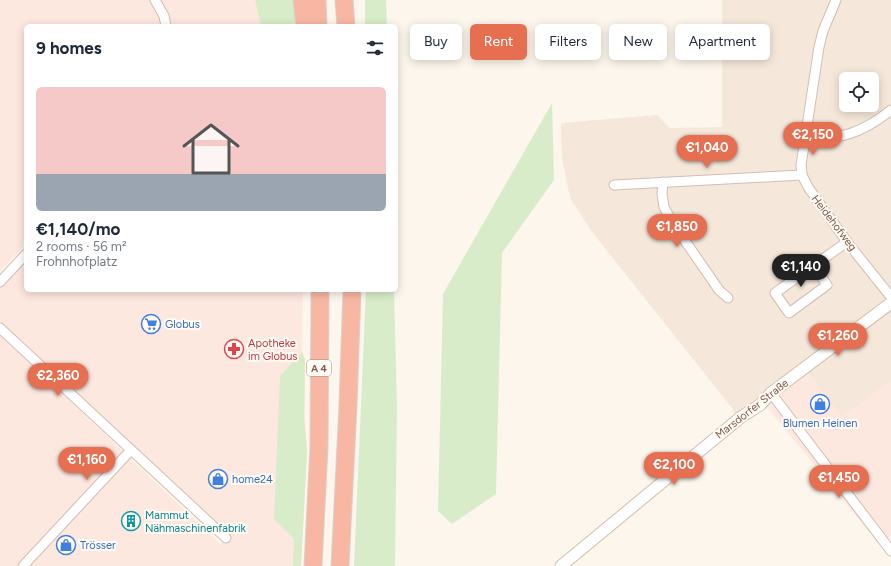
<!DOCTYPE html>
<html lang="en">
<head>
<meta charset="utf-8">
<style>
  body { margin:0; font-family:Figtree,sans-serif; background:#f2f2f3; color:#1f2937; height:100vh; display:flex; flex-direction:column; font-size:15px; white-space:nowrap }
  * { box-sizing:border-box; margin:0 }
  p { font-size:13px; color:#747a83 }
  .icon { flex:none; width:22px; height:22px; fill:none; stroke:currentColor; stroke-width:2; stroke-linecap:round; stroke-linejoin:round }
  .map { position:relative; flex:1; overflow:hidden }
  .panel { position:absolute; left:24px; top:24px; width:374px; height:268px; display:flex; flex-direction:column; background:#fff; border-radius:6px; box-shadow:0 2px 10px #0003 }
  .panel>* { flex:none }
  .guide { position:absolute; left:410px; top:24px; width:380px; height:36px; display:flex; gap:8px }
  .fabs { position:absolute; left:839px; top:72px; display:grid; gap:8px }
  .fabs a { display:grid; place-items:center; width:40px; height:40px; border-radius:6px; background:#fff; box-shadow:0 2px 10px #0003; font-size:20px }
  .price { position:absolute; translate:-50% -34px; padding:0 9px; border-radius:14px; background:#e76f51; color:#fff; font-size:13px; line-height:26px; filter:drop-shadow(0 1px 2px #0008) }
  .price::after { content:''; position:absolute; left:50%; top:24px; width:12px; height:9px; margin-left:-6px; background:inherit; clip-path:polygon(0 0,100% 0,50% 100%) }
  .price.current { background:#222; color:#fff }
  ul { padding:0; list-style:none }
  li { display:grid; align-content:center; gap:8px; height:212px; padding:0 12px }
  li+li { border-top:1px solid #e0e1e3 }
  li span { display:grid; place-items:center; height:124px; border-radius:6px; color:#555 }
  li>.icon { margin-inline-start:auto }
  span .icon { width:72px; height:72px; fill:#fffc; stroke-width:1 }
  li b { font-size:17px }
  h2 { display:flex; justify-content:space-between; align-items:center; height:48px; padding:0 12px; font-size:17px }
  .tag { padding:0 14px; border-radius:6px; background:#fff; box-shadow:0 2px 10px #0003; font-size:14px; line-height:36px }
  .tag.current { background:#e76f51; color:#fff }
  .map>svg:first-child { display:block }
  .residential { fill:#f5e8da; fill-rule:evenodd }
  .commercial { fill:#fde8e0 }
  .green { fill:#d8ecc9 }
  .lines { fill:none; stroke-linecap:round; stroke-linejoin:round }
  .minor-casing { stroke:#d1beb0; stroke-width:11 }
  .tertiary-casing { stroke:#d1beb0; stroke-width:13 }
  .motorway-casing { stroke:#dad1cd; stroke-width:19 }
  .minor { stroke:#fff; stroke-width:9 }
  .tertiary { stroke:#fff; stroke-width:11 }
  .motorway { stroke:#f7b7a3; stroke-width:17 }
  .labels { text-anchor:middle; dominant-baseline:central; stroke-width:4; stroke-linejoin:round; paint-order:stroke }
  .shield { fill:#fffaf3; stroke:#a28b7f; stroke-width:1 }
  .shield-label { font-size:10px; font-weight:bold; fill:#7a5c4d }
  .street-label { font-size:11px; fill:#7a5c4d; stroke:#fffaf3 }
  .shop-label { font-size:11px; fill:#366cbe; stroke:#fffaf3; text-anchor:start }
  .health-label { font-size:11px; fill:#be3a42; stroke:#fffaf3; text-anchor:start }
  .culture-label { font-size:11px; fill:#0d838f; stroke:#fffaf3; text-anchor:start }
</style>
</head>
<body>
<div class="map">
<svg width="891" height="566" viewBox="0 0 891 566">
  <rect width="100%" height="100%" fill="#fdf6ec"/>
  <path class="residential" d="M722,0H891V381L842,417L766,406L740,426L732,408L592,232L570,198L562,158L561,123L657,115L670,128L722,127ZM846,79H872V105H846Z"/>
  <g class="commercial">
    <polygon points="0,0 255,0 261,26 26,26 26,244 0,271"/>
    <polygon points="26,260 26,290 303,290 302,352 305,359 305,418 307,452 301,566 0,566 0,334 220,544 230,535 0,321 0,287"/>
    <polygon points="808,373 842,417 891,381 891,536 880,545 766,406"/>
  </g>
  <g class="green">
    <polygon points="255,0 295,0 295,26 261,26"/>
    <polygon points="365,0 386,0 387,26 365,26"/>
    <polygon points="552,103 554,180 502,253 496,494 452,524 438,511 443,294"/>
    <polygon points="366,290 394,290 397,407 395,566 354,566"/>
    <polygon points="302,352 305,359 304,417 307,452 301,566 293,566 294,539 274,519 280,376"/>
  </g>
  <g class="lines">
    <defs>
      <g id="minor">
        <polyline points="155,0 164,16 166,26"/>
        <polyline points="836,0 823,31 819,47 801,165 802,175 808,187 847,242 891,297"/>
        <path d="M804,140C842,139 862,133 891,110"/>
        <polyline points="663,182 662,194 664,207 672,222 719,290 728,298"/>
        <polyline points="614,185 802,175"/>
        <polyline points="814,266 827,285 789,313 775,293 847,242"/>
        <polyline points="0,282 26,254"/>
        <polyline points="0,328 226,538"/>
        <polyline points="771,393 891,551"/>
        <polyline points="23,566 131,450"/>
      </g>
      <polyline id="tertiary" points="561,566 741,417 760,405 771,393 891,303"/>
      <g id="motorway">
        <polyline points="302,0 305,26"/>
        <polyline points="317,0 318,26"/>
        <polyline points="344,0 346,26"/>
        <polyline points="313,566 319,447 320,290"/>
        <polyline points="340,566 348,405 352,290"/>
      </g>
    </defs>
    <use href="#minor" class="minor-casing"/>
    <use href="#tertiary" class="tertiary-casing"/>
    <use href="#motorway" class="motorway-casing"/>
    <use href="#minor" class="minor"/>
    <use href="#tertiary" class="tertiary"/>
    <use href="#motorway" class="motorway"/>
  </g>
  <defs>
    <symbol id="supermarket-ring" viewBox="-11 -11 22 22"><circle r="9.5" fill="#fffaf3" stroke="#3f7fe0" stroke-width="1.5"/><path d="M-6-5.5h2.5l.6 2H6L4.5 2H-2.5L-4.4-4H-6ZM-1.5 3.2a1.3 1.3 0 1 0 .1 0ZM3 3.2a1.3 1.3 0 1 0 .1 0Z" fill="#3f7fe0"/></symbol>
    <symbol id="pharmacy-ring" viewBox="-11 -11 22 22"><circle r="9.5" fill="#fffaf3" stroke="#e0444e" stroke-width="1.5"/><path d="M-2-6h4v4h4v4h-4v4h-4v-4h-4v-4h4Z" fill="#e0444e"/></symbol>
    <symbol id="shop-ring" viewBox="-11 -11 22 22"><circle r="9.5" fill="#fffaf3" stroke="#3f7fe0" stroke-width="1.5"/><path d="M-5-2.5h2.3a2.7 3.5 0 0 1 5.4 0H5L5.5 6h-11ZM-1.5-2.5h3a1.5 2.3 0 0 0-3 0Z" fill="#3f7fe0"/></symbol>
    <symbol id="building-ring" viewBox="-11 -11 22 22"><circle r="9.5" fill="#fffaf3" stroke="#0f9aa8" stroke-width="1.5"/><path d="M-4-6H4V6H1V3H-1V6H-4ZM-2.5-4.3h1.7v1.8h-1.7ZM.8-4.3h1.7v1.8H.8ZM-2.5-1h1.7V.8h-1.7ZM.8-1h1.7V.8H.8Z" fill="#0f9aa8"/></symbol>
  </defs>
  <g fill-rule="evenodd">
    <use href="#supermarket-ring" x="140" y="313" width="22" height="22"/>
    <use href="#pharmacy-ring" x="223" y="338" width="22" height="22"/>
    <use href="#shop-ring" x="809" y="393" width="22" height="22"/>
    <use href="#shop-ring" x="207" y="468" width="22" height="22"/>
    <use href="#building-ring" x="120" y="510" width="22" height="22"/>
    <use href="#shop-ring" x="55" y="534" width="22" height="22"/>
  </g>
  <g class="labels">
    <rect class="shield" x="307" y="360" width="24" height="16" rx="3"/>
    <g class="shield-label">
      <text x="319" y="368">A 4</text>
    </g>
    <g class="street-label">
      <text transform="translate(834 223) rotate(53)">Heidehofweg</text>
      <text transform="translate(752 409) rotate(-38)">Marsdorfer Straße</text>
    </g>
    <g class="shop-label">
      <text x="165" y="324">Globus</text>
      <text x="820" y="423" text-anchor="middle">Blumen Heinen</text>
      <text x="232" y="479">home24</text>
      <text x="80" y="545">Trösser</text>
    </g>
    <g class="health-label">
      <text x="248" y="343">Apotheke<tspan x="248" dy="13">im Globus</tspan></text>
    </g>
    <g class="culture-label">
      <text x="145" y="515">Mammut<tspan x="145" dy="13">Nähmaschinenfabrik</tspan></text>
    </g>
  </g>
</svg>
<div class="fabs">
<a><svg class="icon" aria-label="locate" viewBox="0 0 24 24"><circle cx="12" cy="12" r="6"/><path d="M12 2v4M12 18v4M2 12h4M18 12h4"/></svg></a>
</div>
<b class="price" style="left:813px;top:156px">€2,150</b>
<b class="price" style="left:707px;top:169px">€1,040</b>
<b class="price" style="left:677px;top:248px">€1,850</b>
<b class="price current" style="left:801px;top:288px">€1,140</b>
<b class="price" style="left:838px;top:357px">€1,260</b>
<b class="price" style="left:58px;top:397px">€2,360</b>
<b class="price" style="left:87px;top:481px">€1,160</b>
<b class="price" style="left:674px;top:486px">€2,100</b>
<b class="price" style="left:839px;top:499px">€1,450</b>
<div class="guide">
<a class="tag">Buy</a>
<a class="tag current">Rent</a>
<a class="tag">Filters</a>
<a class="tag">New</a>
<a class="tag">Apartment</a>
</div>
<section class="panel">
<h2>9 homes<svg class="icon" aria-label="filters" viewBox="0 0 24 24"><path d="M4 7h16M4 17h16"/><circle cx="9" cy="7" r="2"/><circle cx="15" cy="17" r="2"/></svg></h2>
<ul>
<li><span style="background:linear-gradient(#f6c9c9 70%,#9aa5b1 0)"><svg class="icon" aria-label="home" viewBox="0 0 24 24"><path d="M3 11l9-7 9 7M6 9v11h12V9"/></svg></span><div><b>€1,140/mo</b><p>2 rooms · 56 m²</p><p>Frohnhofplatz</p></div></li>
</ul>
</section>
</div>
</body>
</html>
